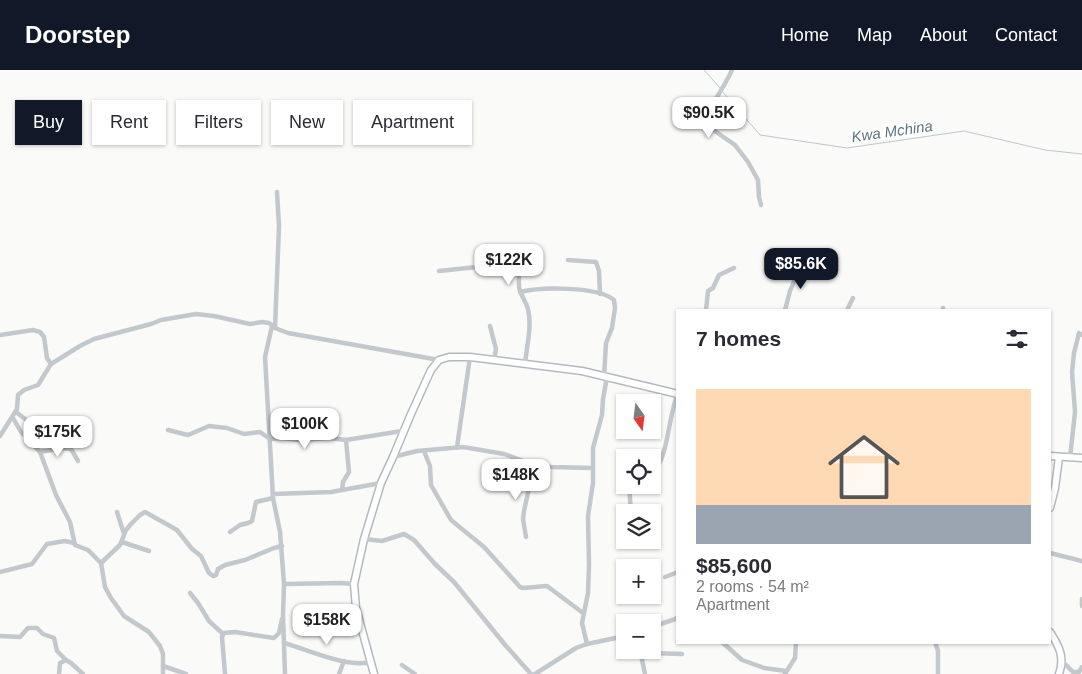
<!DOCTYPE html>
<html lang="en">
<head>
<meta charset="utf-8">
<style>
  body { margin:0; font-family:Arial,sans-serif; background:#f7f7f7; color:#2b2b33; height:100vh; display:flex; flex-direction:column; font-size:19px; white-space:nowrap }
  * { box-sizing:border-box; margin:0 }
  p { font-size:16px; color:#7c7c81 }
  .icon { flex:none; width:28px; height:28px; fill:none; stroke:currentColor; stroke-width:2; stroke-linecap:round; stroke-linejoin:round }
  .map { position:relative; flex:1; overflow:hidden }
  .panel { position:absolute; left:676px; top:239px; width:375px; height:335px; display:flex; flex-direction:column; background:#fff; border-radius:0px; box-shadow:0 1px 4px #0004 }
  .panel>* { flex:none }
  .hud { position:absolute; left:15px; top:30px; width:475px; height:45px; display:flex; gap:10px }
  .needle { width:32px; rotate:166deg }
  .fabs { position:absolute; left:616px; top:324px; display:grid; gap:10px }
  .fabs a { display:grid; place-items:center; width:45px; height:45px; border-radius:0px; background:#fff; box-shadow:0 1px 4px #0004; font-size:25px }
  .price { position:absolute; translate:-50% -42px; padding:0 11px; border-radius:10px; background:#fff; color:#222; font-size:16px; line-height:32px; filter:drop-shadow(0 1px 2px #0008) }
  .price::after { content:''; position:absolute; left:50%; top:30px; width:15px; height:11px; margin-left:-8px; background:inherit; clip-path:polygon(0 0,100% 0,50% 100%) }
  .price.active { background:#111827; color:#fff }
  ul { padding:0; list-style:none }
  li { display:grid; align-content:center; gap:10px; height:265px; padding:0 20px }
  li span { display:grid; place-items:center; height:155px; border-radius:0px; color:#555 }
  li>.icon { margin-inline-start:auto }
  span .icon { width:90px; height:90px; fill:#fffc; stroke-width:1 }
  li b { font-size:21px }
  h2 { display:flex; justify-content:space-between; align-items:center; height:60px; padding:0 20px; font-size:21px }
  .chip { padding:0 18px; border-radius:0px; background:#fff; box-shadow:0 1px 4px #0004; font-size:18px; line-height:45px }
  .chip.active { background:#111827; color:#fff }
  header { display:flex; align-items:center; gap:30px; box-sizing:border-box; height:70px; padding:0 25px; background:#111827; color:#fff }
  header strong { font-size:24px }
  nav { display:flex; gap:28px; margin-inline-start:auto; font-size:18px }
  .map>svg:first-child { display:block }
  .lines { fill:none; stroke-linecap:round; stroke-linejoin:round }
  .stream { stroke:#bbc7cb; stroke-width:1 }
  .secondary-casing { stroke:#b3babf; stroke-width:9 }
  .street { stroke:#c3c8cc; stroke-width:4.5 }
  .secondary { stroke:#fff; stroke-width:6 }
  .labels { text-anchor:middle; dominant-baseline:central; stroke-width:5; stroke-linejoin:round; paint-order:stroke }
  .water-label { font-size:15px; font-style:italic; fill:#60757c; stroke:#fff }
</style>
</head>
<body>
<header>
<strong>Doorstep</strong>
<nav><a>Home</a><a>Map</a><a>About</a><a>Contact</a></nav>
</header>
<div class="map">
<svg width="1082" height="604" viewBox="0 0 1082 604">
  <rect width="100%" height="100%" fill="#fafaf8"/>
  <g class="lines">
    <g class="stream">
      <polyline points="704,0 720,18"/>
      <polyline points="722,21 760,65 847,78 964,61 1045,80 1082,84"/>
    </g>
    <defs>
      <g id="secondary">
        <polyline points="1050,386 1082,388"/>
        <polyline points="1050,438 1055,418 1059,387"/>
        <path d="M1050,562C1059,576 1065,587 1059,604"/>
        <polyline points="374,604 356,538 354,514 364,469 381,413 393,387 411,344 431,300 439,290 449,287 470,287 582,301 678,324"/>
      </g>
    </defs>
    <use href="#secondary" class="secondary-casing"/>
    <g class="street">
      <path d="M732,0C725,17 707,38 706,55L735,75L748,92L758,110L759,127L761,135"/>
      <polyline points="568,190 596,192 599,201 600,224"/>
      <path d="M439,201L477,197L517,198C521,205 517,213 520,221C522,227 526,232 528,239C532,256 527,276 525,293"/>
      <path d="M520,222C540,217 598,216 614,230L615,238L612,258L606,273L604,307"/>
      <polyline points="706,240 708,221 713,218 719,205 734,198"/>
      <polyline points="785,240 790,221 798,202 798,197"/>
      <polyline points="847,240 853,228"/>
      <polyline points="943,240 943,238"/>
      <polyline points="272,256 265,287 273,428 280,462 284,514 283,545 285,604"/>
      <polyline points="490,256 496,279 494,290"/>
      <polyline points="275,258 279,156 277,122"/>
      <polyline points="0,265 33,260 40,262 44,267 47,288 51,294"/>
      <polyline points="16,342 29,352 39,349 60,360"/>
      <polyline points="13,348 21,362 40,382 56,425 70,452 75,475 88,480 101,493 105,517 111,528 124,546 149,562 160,576 163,584 163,604"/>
      <polyline points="168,360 188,365 209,356 227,358 244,364 260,362 270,369 282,368 299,370 329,368 346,370 402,361"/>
      <polyline points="0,366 17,339 18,325 24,320 38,315 51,294 80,276 94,269 151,254 161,250 196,244 214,246 250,254 262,252 269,253 275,258 288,263 439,290"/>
      <polyline points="457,377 470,287"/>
      <polyline points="424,381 430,396 431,415 451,450 484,477 520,517 523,518 547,516 583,543"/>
      <polyline points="40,382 62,378 71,379 78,391"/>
      <polyline points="393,387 417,381 463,377 504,384 534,395 551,397 592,398"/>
      <polyline points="1070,388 1075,342 1072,302 1074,283 1079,263 1082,265"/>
      <path d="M652,406C670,382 667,350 678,323"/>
      <polyline points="629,415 631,442"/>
      <polyline points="342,420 343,412 349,402 346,370"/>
      <polyline points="273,424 331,422 381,413"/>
      <polyline points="117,442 124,464"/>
      <polyline points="230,462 240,455 248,453 252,451 256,432 273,428"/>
      <polyline points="526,467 523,449 524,441 534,395"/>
      <polyline points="364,469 382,471 404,464 414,470 435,494 454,512 506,576 531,604"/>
      <polyline points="122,472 149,481"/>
      <polyline points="1050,483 1082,491"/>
      <polyline points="101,493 120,475 126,460 131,454 140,445 145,442 177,460 192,479 201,486 209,503 213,506 216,505 218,499 225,495 245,490 274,478 282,476"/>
      <polyline points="0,502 32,494 47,474 65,471 74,473"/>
      <polyline points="665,507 678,502"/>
      <polyline points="284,514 341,513 354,514"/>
      <polyline points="190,523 198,533 209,551 223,564"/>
      <polyline points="1082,529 1082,536"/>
      <polyline points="652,557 678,548"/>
      <polyline points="0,566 20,567 28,558 37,558 43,564 54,568 57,581 66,590"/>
      <polyline points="722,572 742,590 764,598 786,601"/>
      <polyline points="935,572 938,581 938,604"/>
      <path d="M284,573C309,580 346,598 371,592"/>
      <polyline points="587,574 582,553 588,523 589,495 588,446 593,413 593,378 602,345 603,329 607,307"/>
      <polyline points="640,580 645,604"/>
      <polyline points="642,580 649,583 682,584"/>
      <polyline points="1063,592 1073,602 1079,602 1082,597"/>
      <polyline points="402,595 415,604"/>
      <polyline points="163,596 186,604"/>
      <polyline points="59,604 60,593 66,590 71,593 83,604"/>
      <polyline points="225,604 222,567 224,563 235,562 274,568 279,563 282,549"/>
      <polyline points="339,604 344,591"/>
      <polyline points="535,604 576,578 587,574 625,566"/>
      <polyline points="785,604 795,588 796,572"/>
    </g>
    <use href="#secondary" class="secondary"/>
  </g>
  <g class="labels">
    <g class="water-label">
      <text transform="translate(892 61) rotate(-8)">Kwa Mchina</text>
    </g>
  </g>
</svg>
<div class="fabs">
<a><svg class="needle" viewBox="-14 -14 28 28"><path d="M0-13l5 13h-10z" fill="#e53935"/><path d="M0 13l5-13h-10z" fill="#7c7c81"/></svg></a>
<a><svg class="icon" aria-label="locate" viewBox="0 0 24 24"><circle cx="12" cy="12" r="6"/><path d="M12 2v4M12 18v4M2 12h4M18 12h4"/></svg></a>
<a><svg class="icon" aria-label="layers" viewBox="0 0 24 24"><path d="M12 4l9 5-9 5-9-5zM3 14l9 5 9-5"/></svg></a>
<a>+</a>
<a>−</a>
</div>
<b class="price" style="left:709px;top:69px">$90.5K</b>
<b class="price" style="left:509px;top:216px">$122K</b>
<b class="price active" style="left:801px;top:220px">$85.6K</b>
<b class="price" style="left:305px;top:380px">$100K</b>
<b class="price" style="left:58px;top:388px">$175K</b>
<b class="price" style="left:516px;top:431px">$148K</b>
<b class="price" style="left:327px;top:576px">$158K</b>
<div class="hud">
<a class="chip active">Buy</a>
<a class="chip">Rent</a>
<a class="chip">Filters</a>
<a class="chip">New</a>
<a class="chip">Apartment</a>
</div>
<section class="panel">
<h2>7 homes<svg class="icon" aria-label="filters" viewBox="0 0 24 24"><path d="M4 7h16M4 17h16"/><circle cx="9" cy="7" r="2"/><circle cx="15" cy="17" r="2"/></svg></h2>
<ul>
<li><span style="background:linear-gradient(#ffd9b3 75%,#9aa5b1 0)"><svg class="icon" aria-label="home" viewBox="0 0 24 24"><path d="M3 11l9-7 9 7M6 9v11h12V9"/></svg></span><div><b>$85,600</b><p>2 rooms · 54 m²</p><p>Apartment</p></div></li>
</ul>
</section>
</div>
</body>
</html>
